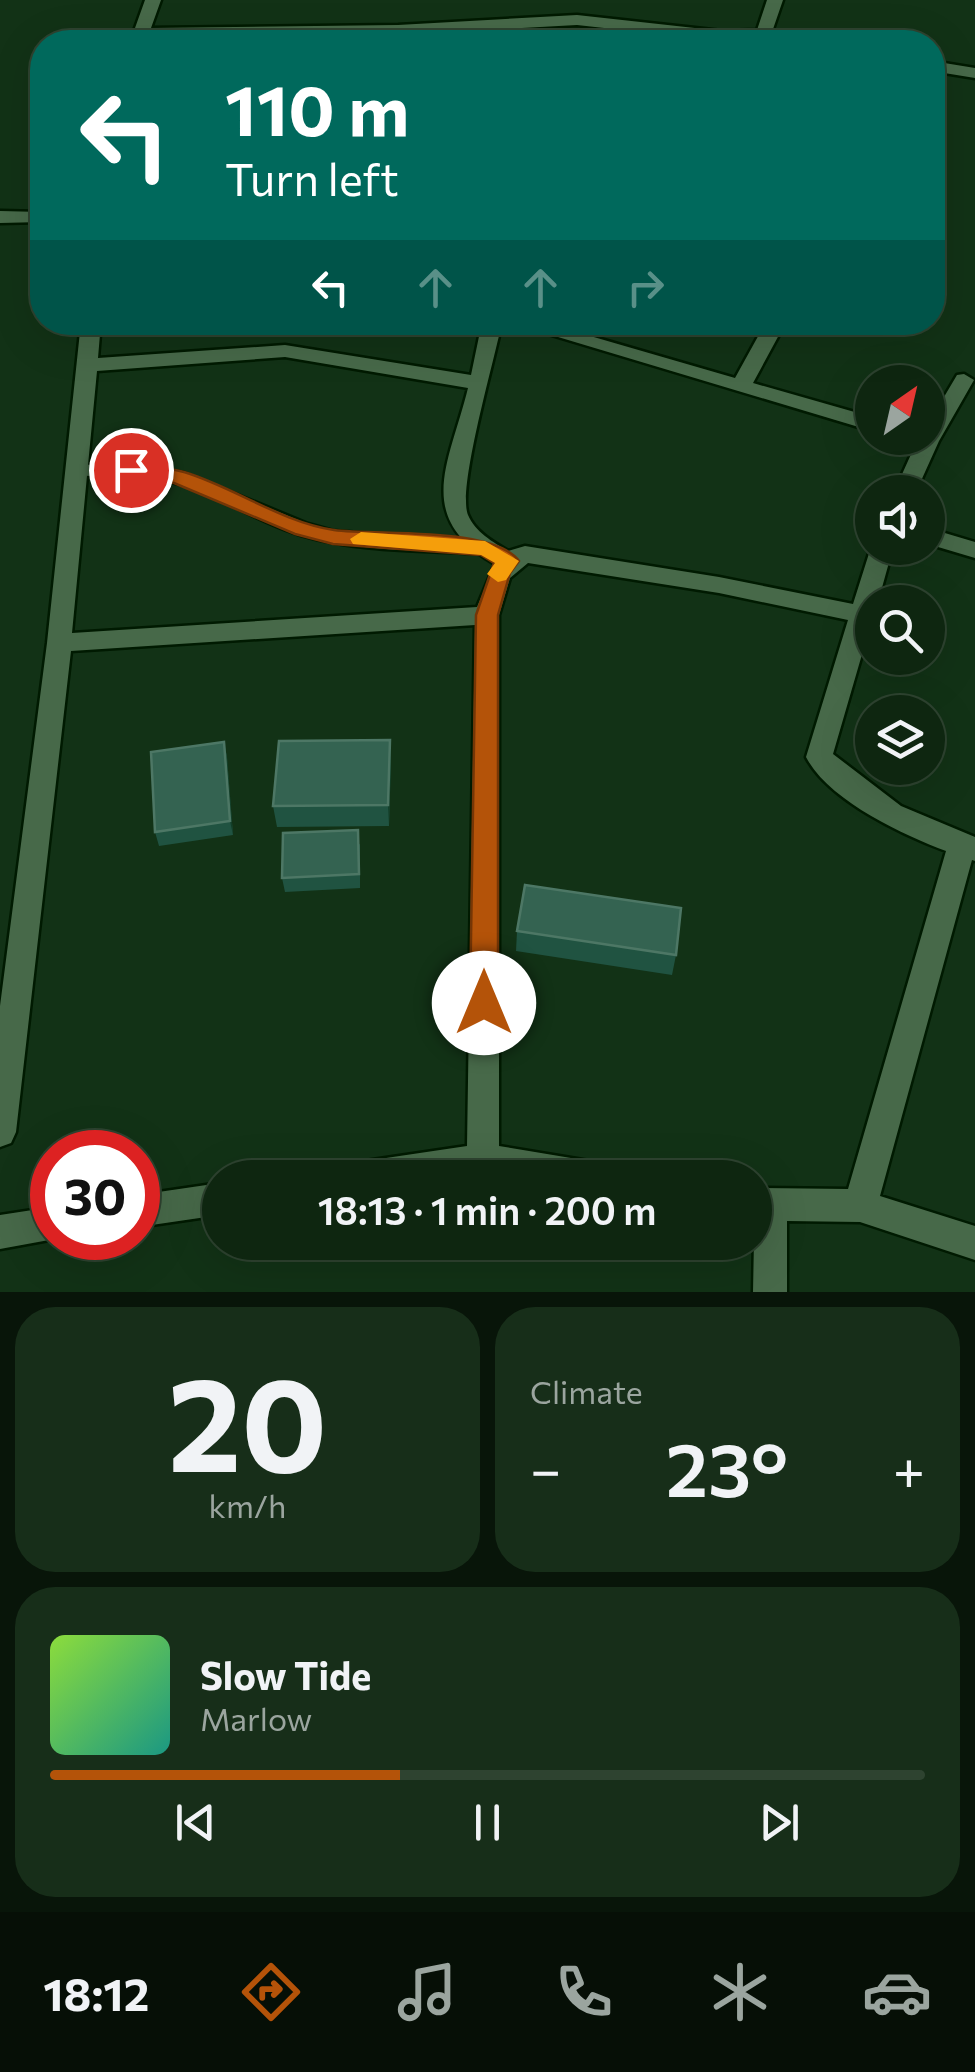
<!DOCTYPE html>
<meta charset="utf-8">
<style>
:root{--surface:#0e2610;--page:#172e19;--text:#f1f3f6;--muted:#9ba59f;--line:#2e4330;--accent:#b45309}
body{margin:0;font-family:Commissioner,sans-serif;background:var(--page);color:var(--text);height:100vh;display:flex;flex-direction:column;font-size:38px;white-space:nowrap}
*{box-sizing:border-box;margin:0}
p{font-size:32px;color:var(--muted)}
.icon{flex:none;width:55px;height:55px;fill:none;stroke:currentColor;stroke-width:2;stroke-linecap:round;stroke-linejoin:round}
.map{position:relative;height:1292px;overflow:hidden}
.drawer{display:flex;flex-direction:column;gap:15px;padding:15px;background:#081509;flex:1}
.drawer>*{flex:none}
.guide{position:absolute;left:30px;top:30px;width:915px;height:305px;border-radius:40px;box-shadow:0 10px 40px #0002,0 0 0 2px var(--line);background:#00695c;color:#fff;overflow:hidden}
.needle{width:65px;rotate:34deg}
.tools{position:absolute;left:855px;top:365px;display:grid;gap:20px}
.tools a{display:grid;place-items:center;width:90px;height:90px;border-radius:50%;background:var(--surface);box-shadow:0 10px 40px #0002,0 0 0 2px var(--line);font-size:50px}
.speed{position:absolute;left:30px;top:1130px;display:flex;gap:20px;font-size:50px;font-weight:700;text-align:center}
.speed>*{display:grid;place-content:center;width:130px;height:130px;border-radius:50%;background:var(--surface);box-shadow:0 10px 40px #0002,0 0 0 2px var(--line);line-height:1}
.speed .limit{border:15px solid #d22;background:#fff;color:#111}
.pin{position:absolute;display:grid;place-items:center;width:85px;height:85px;color:#fff;margin:-42px;border:5px solid #fff;border-radius:50%;box-shadow:0 2px 10px #0007}
.me{position:absolute;width:110px;margin:-55px;rotate:0deg;stroke-linejoin:round;filter:drop-shadow(0 0 8px #0008)}
.turn{display:flex;align-items:center;gap:35px;height:210px;padding:0 30px;font-size:45px}
.turn .icon{width:130px;height:130px;stroke-width:2.5}
.turn b{display:block;font-size:70px;line-height:85px}
.lanes{display:flex;align-items:center;height:95px;padding:0 30px;background:#0003;justify-content:center;gap:50px;direction:ltr}
.lanes .off{opacity:.35}
.big{font-size:75px;font-weight:600;line-height:1.1}
.drawer .widget{flex:1;display:flex;flex-direction:column;justify-content:center;gap:15px;min-width:0;padding:0 35px;border-radius:40px;background:var(--page)}
.drawer .dial{align-items:center;gap:0}
.dial b{font-size:130px;line-height:1}
.song{display:flex;align-items:center;gap:30px}
.cover{width:120px;height:120px;border-radius:15px;background:linear-gradient(135deg,hsl(90 70% 55%),hsl(170 70% 35%))}
.played{height:10px;border-radius:5px;background:linear-gradient(90deg,var(--accent) 40%,var(--line) 40%)}
.keys{display:flex;justify-content:space-around;direction:ltr}
.heat{display:flex;justify-content:space-between;align-items:center;font-size:55px;direction:ltr}
.drawer .tiles{flex:1;display:grid;gap:15px;grid-template-columns:1fr 1fr}
.widget:last-child{grid-column:span 2}
.trip{position:absolute;left:202px;top:1160px;width:570px;height:100px;border-radius:50px;background:var(--surface);box-shadow:0 10px 40px #0002,0 0 0 2px var(--line);font-weight:600;line-height:100px;text-align:center}
.tabs{display:flex;height:160px;justify-content:space-around;align-items:center;background:#060f06;color:var(--muted)}
.tabs .icon{width:70px;height:70px}
.tabs .on{color:var(--accent)}
.tabs b{font-size:45px;color:var(--text)}
.map>svg:first-child{display:block}
.lines{fill:none;stroke-linecap:round;stroke-linejoin:round}
.service-casing{stroke:#001a01;stroke-width:5}
.minor-casing{stroke:#001a01;stroke-width:5}
.service{fill:#476949;fill-rule:evenodd}
.minor{fill:#476949;fill-rule:evenodd}
.wall{fill:#205341}
.shaded-wall{fill:#133f29}
.building{fill:#346351;stroke:#4d7765;stroke-width:2.5}
.route{fill:#b45309;stroke:#753606;stroke-width:2.5}
.slow{fill:#f59e0b}
</style>
<div class="map">
<svg width="975" height="1292" viewBox="0 0 975 1292">
<rect width="100%" height="100%" fill="#123216"/>
<g class="lines">
<defs>
<path id="service" d="M 131,464 L 184,473 L 308,524 L 333,531 L 485,542 L 494,548 L 485,554 C 424,550 359,552 301,535 C 256,522 216,492 172,482 C 150,477 75,479 66,471 L 75,465 Z"/>
<path id="minor" d="M 145,0 L 161,0 L 151,28 L 398,25 L 577,15 L 722,31 L 757,30 L 767,0 L 783,0 L 772,32 L 792,42 L 722,41 L 577,25 L 398,35 L 147,38 L 146,42 L 130,42 Z
M 932,61 L 975,68 L 975,78 L 932,71 Z
M 0,211 L 42,212 L 42,222 L 0,223 Z
M 81,322 L 101,322 L 98,358 L 285,345 L 471,375 L 482,322 L 502,322 C 495,359 457,488 468,515 C 475,532 493,542 508,551 L 525,546 L 719,577 L 853,604 L 872,544 L 872,548 L 893,548 L 878,602 L 872,602 L 872,620 L 833,754 L 901,806 L 975,837 L 975,861 L 972,860 L 880,1196 L 975,1226 L 975,1260 L 860,1222 L 787,1221 L 787,1292 L 753,1292 L 755,1188 L 848,1189 L 946,851 C 903,835 828,800 806,757 L 848,620 L 719,593 L 528,563 L 510,578 L 499,615 L 499,1146 L 595,1162 L 607,1167 L 611,1178 L 343,1178 L 347,1167 L 359,1162 L 467,1146 L 475,625 L 71,651 L 16,1132 L 11,1143 L 0,1147 L 0,1006 L 47,643 ZM 285,357 L 468,388 C 450,462 412,517 495,564 L 477,607 L 72,633 L 97,371 Z
M 508,322 L 542,322 L 735,378 L 766,322 L 786,322 L 753,383 L 872,417 L 872,431 Z
M 964,374 L 974,380 L 939,441 L 916,492 L 894,492 L 917,441 L 928,438 L 928,424 L 957,375 Z
M 928,528 L 975,542 L 975,558 L 928,544 Z
M 220,1183 L 220,1215 L 138,1227 L 138,1195 Z
M 52,1207 L 52,1238 L 60,1238 L 0,1249 L 0,1215 Z"/>
</defs>
<use href="#service" class="service-casing"/>
<use href="#minor" class="minor-casing"/>
<use href="#service" class="service"/>
<use href="#minor" class="minor"/>
</g>
<path class="wall" d="M 224,742 L 227,757 L 233,835 L 159,846 L 155,832 Z
M 391,761 L 389,826 L 277,827 L 273,806 Z
M 360,844 L 360,888 L 285,892 L 282,878 Z
M 517,931 L 676,955 L 672,975 L 516,951 Z"/>
<path class="shaded-wall" d="M 390,740 L 391,761 L 389,826 L 388,805 Z
M 224,742 L 227,757 L 233,835 L 230,821 Z"/>
<path class="building" d="M 390,740 L 388,805 L 273,806 L 279,741 Z
M 224,742 L 230,821 L 155,832 L 151,752 Z
M 358,830 L 359,874 L 282,878 L 283,833 Z
M 525,885 L 681,908 L 676,955 L 517,931 Z"/>
<path class="route" d="M 131,463 C 148,466 167,467 184,472 C 234,487 281,522 334,530 C 378,536 493,526 519,561 L 510,573 L 498,615 L 498,1003 L 494,1012 L 484,1016 L 474,1012 L 470,1003 L 476,615 L 494,563 L 481,555 L 333,544 L 295,534 L 174,483 L 124,474 L 121,470 Z"/>
<path class="slow" d="M 361,532 L 485,541 L 519,561 L 506,580 L 498,582 L 487,574 L 495,563 L 481,555 L 353,544 L 350,539 Z"/>
</svg>
<div class="tools">
<a><svg class="needle" viewBox="-14 -14 28 28"><path d="M0-13l5 13h-10z" fill="#e53935"/><path d="M0 13l5-13h-10z" fill="#9ba59f"/></svg></a>
<a><svg class="icon" aria-label="sound" viewBox="0 0 24 24"><path d="M4 9h4l5-4v14l-5-4H4zM17 9q2 3 0 6"/></svg></a>
<a><svg class="icon" aria-label="search" viewBox="0 0 24 24"><circle cx="10" cy="10" r="6"/><path d="M15 15l6 6"/></svg></a>
<a><svg class="icon" aria-label="layers" viewBox="0 0 24 24"><path d="M12 4l9 5-9 5-9-5zM3 14l9 5 9-5"/></svg></a>
</div>
<div class="speed"><div class="limit">30</div></div>
<div class="pin" style="left:131px;top:470px;background:#d93025"><svg class="icon" aria-label="arrive" viewBox="0 0 24 24"><path d="M6 21V4h12l-3 4 3 4H6"/></svg></div>
<svg class="me" style="left:484px;top:1003px" viewBox="-20 -20 40 40"><circle r="19" fill="#fff"/><path d="M0-13L10 11 0 6-10 11z" fill="#b45309"/></svg>
<div class="trip">18:13 · 1 min · 200 m</div>
<div class="guide">
<div class="turn"><svg class="icon" aria-label="left" viewBox="0 0 24 24"><path d="M17 20v-9H6M10 6l-5 5 5 5"/></svg><div><b>110 m</b>Turn left</div></div>
<div class="lanes"><svg class="icon" aria-label="left" viewBox="0 0 24 24"><path d="M17 20v-9H6M10 6l-5 5 5 5"/></svg><svg class="icon off" aria-label="ahead" viewBox="0 0 24 24"><path d="M12 20V5M6 11l6-6 6 6"/></svg><svg class="icon off" aria-label="ahead" viewBox="0 0 24 24"><path d="M12 20V5M6 11l6-6 6 6"/></svg><svg class="icon off" aria-label="right" viewBox="0 0 24 24"><path d="M7 20v-9h11M14 6l5 5-5 5"/></svg></div>
</div>
</div>
<section class="drawer">
<div class="tiles">
<div class="widget dial"><b>20</b><p>km/h</p></div>
<div class="widget"><p>Climate</p>
<div class="heat"><a>−</a><b class="big">23°</b><a>+</a></div>
</div>
<div class="widget">
<div class="song"><i class="cover"></i><div><b>Slow Tide</b><p>Marlow</p></div></div>
<div class="played"></div>
<div class="keys"><svg class="icon" aria-label="previous" viewBox="0 0 24 24"><path d="M18 5L8 12l10 7zM5 5v14"/></svg><svg class="icon" aria-label="pause" viewBox="0 0 24 24"><path d="M8 5v14M16 5v14"/></svg><svg class="icon" aria-label="next" viewBox="0 0 24 24"><path d="M6 5l10 7-10 7zM19 5v14"/></svg></div>
</div>
</div>
</section>
<nav class="tabs">
<b>18:12</b>
<svg class="icon on" aria-label="directions" viewBox="0 0 24 24"><path d="M12 3l9 9-9 9-9-9zM9 14v-3h6M13 9l2 2-2 2"/></svg>
<svg class="icon" aria-label="music" viewBox="0 0 24 24"><path d="M9 18V5l10-2v13"/><circle cx="6" cy="18" r="3"/><circle cx="16" cy="16" r="3"/></svg>
<svg class="icon" aria-label="phone" viewBox="0 0 24 24"><path d="M5 4h4l2 5-3 2q2 4 5 5l2-3 5 2v4C11 20 4 13 5 4z"/></svg>
<svg class="icon" aria-label="climate" viewBox="0 0 24 24"><path d="M12 3v18M4 7l16 10M4 17L20 7"/></svg>
<svg class="icon" aria-label="car" viewBox="0 0 24 24"><path d="M5 17H2v-5l4-1 3-4h7l3 4 3 1v5h-3M9 17h6M6 11h13"/><circle cx="7" cy="17" r="2"/><circle cx="17" cy="17" r="2"/></svg>
</nav>
